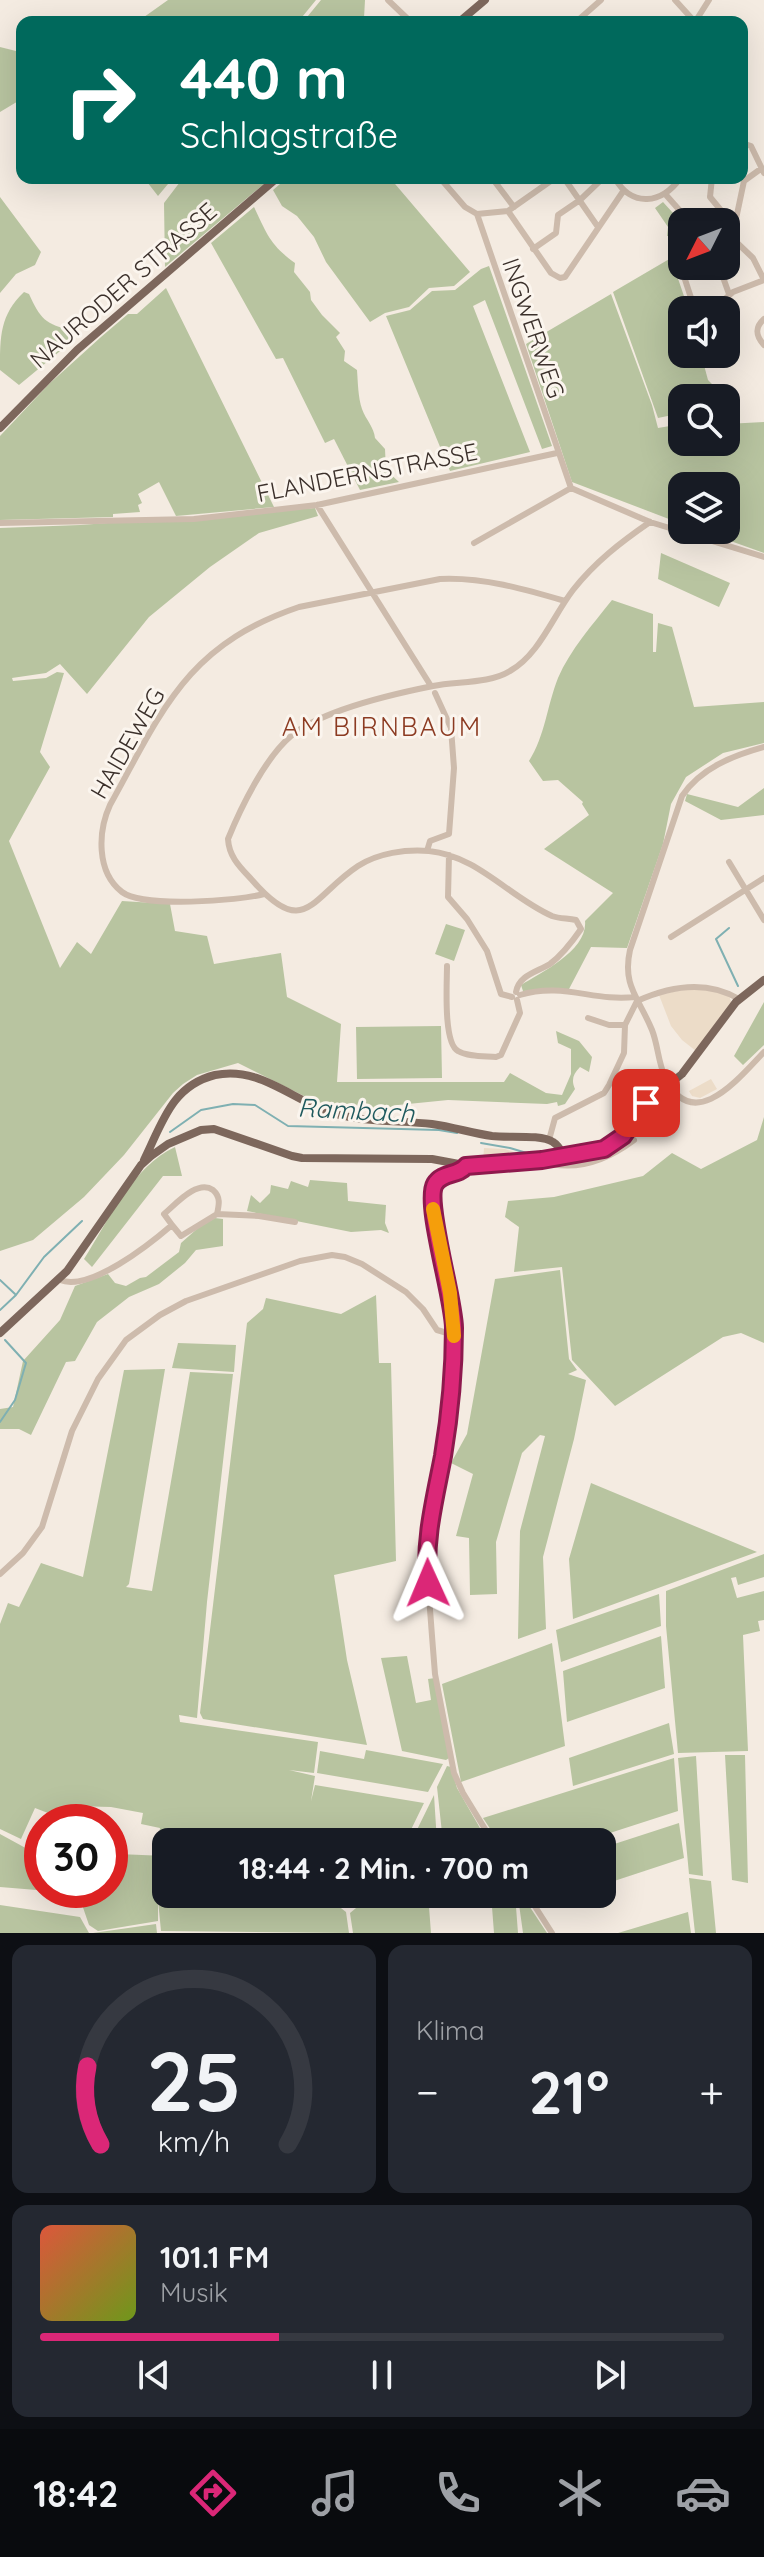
<!DOCTYPE html>
<html lang="de">
<meta charset="utf-8">
<style>
:root{--surface:#171b24;--page:#242831;--text:#f1f3f6;--muted:#9ea1a6;--line:#363941;--accent:#db2777}
body{margin:0;font-family:Quicksand,sans-serif;background:var(--page);color:var(--text);height:100vh;display:flex;flex-direction:column;font-size:30px;white-space:nowrap}
*{box-sizing:border-box;margin:0}
p{font-size:26px;color:var(--muted)}
.icon{flex:none;width:44px;height:44px;fill:none;stroke:currentColor;stroke-width:2;stroke-linecap:round;stroke-linejoin:round}
.map{position:relative;height:1933px;overflow:hidden}
.details{display:flex;flex-direction:column;gap:12px;padding:12px;background:#0d0f14;flex:1}
.details>*{flex:none}
.hud{position:absolute;left:16px;top:16px;width:732px;height:168px;border-radius:16px;box-shadow:0 8px 32px #0002;background:#00695c;color:#fff;overflow:hidden}
.needle{width:52px;rotate:228deg}
.tools{position:absolute;left:668px;top:208px;display:grid;gap:16px}
.tools a{display:grid;place-items:center;width:72px;height:72px;border-radius:16px;background:var(--surface);box-shadow:0 8px 32px #0002;font-size:40px}
.speed{position:absolute;left:24px;top:1804px;display:flex;gap:16px;font-size:40px;font-weight:700;text-align:center}
.speed>*{display:grid;place-content:center;width:104px;height:104px;border-radius:50%;background:var(--surface);box-shadow:0 8px 32px #0002;line-height:1}
.speed .limit{border:12px solid #d22;background:#fff;color:#111}
.pin{position:absolute;display:grid;place-items:center;width:68px;height:68px;color:#fff;margin:-34px;border-radius:16px;box-shadow:0 4px 12px #0006}
.me{position:absolute;width:88px;margin:-44px;rotate:359deg;stroke-linejoin:round;filter:drop-shadow(0 0 6px #0008)}
.turn{display:flex;align-items:center;gap:28px;height:168px;padding:0 32px;font-size:36px}
.turn .icon{width:104px;height:104px;stroke-width:2.5}
.turn b{display:block;font-size:56px;line-height:68px}
.big{font-size:60px;font-weight:700;line-height:1.1}
.details .tile{flex:1;display:flex;flex-direction:column;justify-content:center;gap:12px;min-width:0;padding:0 28px;border-radius:16px;background:var(--page)}
.details .dial{align-items:center;gap:0}
.dial svg{height:208px;overflow:visible;fill:none;stroke:var(--line);stroke-width:7;stroke-linecap:round;text-anchor:middle}
.dial text{fill:var(--text);stroke:none}
.song{display:flex;align-items:center;gap:24px}
.cover{width:96px;height:96px;border-radius:12px;background:linear-gradient(135deg,hsl(10 70% 55%),hsl(80 70% 35%))}
.played{height:8px;border-radius:4px;background:linear-gradient(90deg,var(--accent) 35%,var(--line) 35%)}
.keys{display:flex;justify-content:space-around;direction:ltr}
.heat{display:flex;justify-content:space-between;align-items:center;font-size:44px;direction:ltr}
.details .tiles{flex:1;display:grid;gap:12px;grid-template-columns:1fr 1fr}
.tile:last-child{grid-column:span 2}
.trip{position:absolute;left:152px;top:1828px;width:464px;height:80px;border-radius:16px;background:var(--surface);box-shadow:0 8px 32px #0002;font-weight:700;line-height:80px;text-align:center}
.dock{display:flex;height:128px;justify-content:space-around;align-items:center;background:#090b0e;color:var(--muted)}
.dock .icon{width:56px;height:56px}
.dock .active{color:var(--accent)}
.dock b{font-size:36px;color:var(--text)}
.map>svg:first-child{display:block}
.green{fill:#b8c4a0}
.plaza{fill:#ecdcc8}
.lines{fill:none;stroke-linecap:round;stroke-linejoin:round}
.stream{stroke:#7fb0b2;stroke-width:2}
.minor{stroke:#cdbbac;stroke-width:6}
.major{stroke:#7d675c;stroke-width:8}
.route-casing{stroke:#8e194d;stroke-width:20}
.route{stroke:#db2777;stroke-width:14}
.slow{stroke:#f59e0b;stroke-width:14}
.labels{text-anchor:middle;dominant-baseline:central;stroke-width:6;stroke-linejoin:round;paint-order:stroke}
.street-label{font-size:24px;fill:#3b302b;stroke:#fbf5ee}
.neighbourhood-label{font-size:26px;letter-spacing:2px;fill:#8c3b22;stroke:#fbf5ee}
.water-label{font-size:26px;font-style:italic;fill:#1f5a5e;stroke:#fbf5ee}
</style>
<div class="map">
<svg width="764" height="1933" viewBox="0 0 764 1933">
<rect width="100%" height="100%" fill="#f4ebe1"/>
<path class="green" d="M 168,0 L 316,0 L 298,22 L 137,22 Z
M 321,0 L 365,0 L 364,18 L 360,22 L 303,22 Z
M 0,47 L 16,51 L 20,55 L 20,100 L 0,112 Z
M 144,178 L 173,178 L 158,196 Z
M 183,178 L 271,178 L 165,267 L 164,203 Z
M 287,178 L 390,178 L 470,272 L 454,286 L 429,288 L 409,307 L 385,313 L 370,322 L 326,262 L 314,237 L 297,216 L 282,206 L 273,190 Z
M 0,197 L 41,252 L 35,265 L 16,274 L 0,293 Z
M 663,202 L 682,223 L 682,230 L 675,236 L 667,236 L 668,227 L 655,208 Z
M 254,207 C 267,234 270,245 295,263 L 294,272 L 310,292 L 311,300 L 322,315 L 340,333 L 336,337 L 345,351 L 344,361 L 357,370 C 358,383 358,397 362,409 C 366,420 374,427 375,438 L 385,449 L 386,470 L 399,482 L 360,490 L 334,439 L 325,443 L 283,358 L 276,359 L 211,243 Z
M 671,258 L 687,305 L 678,320 L 682,326 L 682,354 L 701,354 L 708,380 L 718,390 L 720,398 L 682,398 L 682,413 L 658,418 L 613,292 Z
M 489,266 L 552,446 L 542,449 L 485,300 L 473,306 L 530,452 L 450,471 L 386,316 L 410,310 L 432,291 L 455,290 L 481,269 Z
M 166,288 L 274,507 L 176,516 L 159,482 L 138,494 L 142,503 L 138,505 L 140,512 L 113,514 L 113,517 L 0,520 L 0,436 L 49,384 L 101,337 L 128,314 L 137,314 Z
M 24,292 L 29,294 C 40,318 45,325 73,330 L 74,336 L 65,347 L 19,385 L 0,370 C 0,336 0,315 24,292 Z
M 611,294 L 652,405 L 658,428 L 682,424 L 682,442 L 726,442 L 726,424 L 764,422 L 764,553 L 700,530 L 726,530 L 726,486 L 682,486 L 682,524 L 572,482 L 526,344 Z
M 315,508 L 318,516 L 259,533 L 210,567 L 149,617 L 87,694 L 60,664 L 46,673 L 12,678 L 13,681 L 46,678 L 57,672 L 64,673 L 40,752 L 50,767 L 9,841 L 60,968 L 77,942 L 91,954 L 122,901 L 170,904 L 175,931 L 207,936 L 214,964 L 281,953 L 287,997 L 341,1024 L 337,1082 L 504,1082 L 510,1073 L 546,1093 L 562,1095 L 571,1074 L 571,1049 L 558,1043 L 556,1031 L 579,1041 L 592,1057 L 589,1072 L 580,1067 C 573,1074 571,1080 575,1089 L 565,1104 L 558,1106 L 557,1102 L 547,1104 L 448,1100 L 398,1105 L 389,1113 L 344,1109 L 314,1101 L 238,1063 L 197,1075 L 183,1084 L 173,1093 L 124,1155 L 84,1197 L 33,1240 L 0,1251 L 0,528 L 80,525 Z
M 661,553 L 730,583 L 719,607 L 658,579 Z
M 612,600 L 653,614 L 653,652 L 656,652 L 658,623 L 672,627 L 694,707 L 764,702 L 764,743 L 723,753 L 686,777 L 671,804 L 663,844 L 627,948 L 591,947 L 569,989 L 523,991 L 521,985 C 542,972 588,950 585,921 L 613,893 L 544,849 L 589,815 L 582,804 L 583,802 L 558,780 L 543,781 L 529,761 C 545,736 547,706 558,678 C 570,650 593,624 612,600 Z
M 764,788 L 764,815 L 721,820 L 685,801 L 687,794 L 738,807 Z
M 446,924 L 465,930 L 454,961 L 435,954 Z
M 764,1002 L 764,1045 L 743,1065 L 734,1056 Z
M 441,1026 L 442,1078 L 357,1079 L 356,1027 Z
M 764,1117 L 764,1343 L 741,1333 L 723,1337 L 615,1406 L 572,1360 L 562,1267 L 514,1272 L 519,1227 L 505,1217 L 508,1201 L 554,1197 L 643,1176 L 672,1153 L 701,1169 L 757,1140 Z
M 175,1147 L 182,1176 L 163,1176 L 92,1267 L 84,1259 C 108,1221 133,1166 175,1147 Z
M 310,1180 L 347,1183 L 348,1201 L 386,1205 L 385,1223 L 389,1233 L 381,1230 L 351,1232 L 247,1211 L 251,1195 L 260,1203 L 270,1193 L 271,1185 L 288,1189 L 291,1181 L 308,1187 Z
M 215,1218 L 223,1219 L 223,1246 L 196,1250 L 185,1263 L 159,1284 L 129,1297 L 97,1322 L 75,1361 L 66,1362 L 31,1435 L 19,1429 L 0,1429 L 0,1409 L 13,1407 L 23,1361 L 60,1320 L 75,1286 L 108,1274 L 115,1283 L 126,1286 L 140,1278 L 146,1277 L 179,1252 L 181,1243 L 198,1228 Z
M 560,1270 L 569,1359 L 577,1370 L 568,1374 L 586,1380 L 574,1439 L 543,1557 L 546,1629 L 518,1639 L 520,1531 L 545,1436 L 540,1435 L 522,1453 L 496,1542 L 497,1594 L 470,1595 L 469,1538 L 456,1536 L 473,1474 L 451,1463 L 467,1434 L 495,1279 Z
M 376,1295 L 379,1363 L 391,1363 L 396,1561 L 334,1575 L 347,1660 L 367,1745 L 203,1719 L 200,1713 L 247,1323 L 263,1309 L 266,1298 L 341,1314 Z
M 178,1343 L 236,1345 L 234,1372 L 172,1368 Z
M 165,1369 L 129,1584 L 126,1587 L 152,1591 L 190,1372 L 233,1374 L 207,1602 L 197,1718 L 179,1715 L 180,1722 L 318,1742 L 314,1773 L 289,1770 L 315,1776 L 311,1801 L 315,1785 L 424,1803 L 405,1842 L 324,1842 L 306,1837 L 305,1842 L 166,1842 L 166,1852 L 157,1850 L 160,1828 L 141,1824 L 143,1813 L 111,1807 L 73,1806 L 71,1822 L 35,1808 L 21,1839 L 0,1829 L 0,1624 L 8,1603 L 19,1607 L 41,1563 L 83,1577 L 124,1370 Z
M 591,1483 L 757,1552 L 573,1619 L 569,1559 Z
M 764,1554 L 764,1577 L 738,1585 L 736,1577 L 731,1578 L 737,1598 L 764,1591 L 764,1620 L 758,1621 L 760,1631 L 743,1635 L 748,1751 L 678,1753 L 666,1626 L 666,1591 Z
M 659,1594 L 661,1626 L 561,1662 L 556,1630 Z
M 661,1636 L 665,1688 L 567,1722 L 563,1671 Z
M 552,1643 L 565,1746 L 461,1782 L 442,1684 Z
M 407,1656 L 416,1703 L 431,1700 L 428,1679 L 435,1678 L 449,1758 L 446,1760 L 402,1751 L 381,1658 Z
M 669,1723 L 674,1754 L 573,1786 L 569,1758 Z
M 366,1750 L 443,1764 L 428,1792 L 317,1773 L 320,1751 L 364,1759 Z
M 725,1755 L 745,1755 L 748,1883 L 732,1880 Z
M 696,1756 L 703,1876 L 689,1874 L 678,1758 Z
M 674,1758 L 678,1811 L 582,1842 L 499,1842 L 483,1818 Z
M 447,1766 L 451,1767 L 457,1788 L 488,1842 L 443,1842 L 437,1787 Z
M 434,1795 L 437,1842 L 411,1842 Z
M 679,1823 L 684,1858 L 602,1885 L 602,1848 Z
M 0,1834 L 42,1857 L 42,1890 L 72,1890 L 73,1893 L 0,1887 Z
M 118,1854 L 166,1856 L 166,1894 L 323,1894 L 346,1912 L 349,1933 L 161,1931 L 158,1900 L 158,1921 L 98,1931 L 89,1925 L 77,1890 L 110,1890 L 110,1855 Z
M 689,1878 L 711,1881 L 716,1933 L 695,1933 Z
M 373,1894 L 428,1894 L 431,1933 L 353,1933 L 350,1913 Z
M 491,1894 L 515,1894 L 518,1933 L 494,1933 Z
M 522,1895 L 547,1933 L 523,1933 L 518,1897 Z
M 0,1905 L 80,1917 L 89,1933 L 0,1933 Z
M 688,1912 L 691,1933 L 618,1933 Z
M 156,1924 L 157,1933 L 93,1933 Z"/>
<path class="plaza" d="M 703,988 L 729,996 L 732,1003 L 696,1051 L 682,1040 L 671,1026 L 659,995 L 686,989 Z
M 711,1079 L 717,1089 L 700,1098 L 692,1096 L 689,1091 Z
M 484,1148 L 505,1149 L 528,1157 L 483,1161 Z"/>
<g class="lines">
<path class="stream" d="M 729,928 L 716,939 L 738,986
M 170,1132 L 201,1110 L 233,1104 L 255,1105 L 288,1126 L 439,1130 L 457,1133
M 481,1143 L 510,1148 L 530,1154
M 0,1280 L 15,1294
M 0,1310 L 16,1295 L 44,1257 L 82,1221
M 0,1422 L 15,1400 L 26,1363 L 5,1340"/>
<path class="minor" d="M 388,0 L 411,22
M 675,0 L 695,22
M 576,22 L 601,0
M 695,22 L 709,0
M 742,143 L 751,146 L 764,173
M 440,178 L 465,207 L 477,214 L 508,211 L 555,178
M 492,178 L 514,207
M 564,178 L 598,227
M 615,178 C 631,208 663,204 680,178
M 712,178 L 710,197 L 729,220 L 734,223
M 666,195 L 690,222
M 508,211 L 551,273 L 560,278 L 565,277 L 624,190
M 477,214 L 571,488 L 650,522 L 764,557
M 682,235 L 674,246 L 695,310
M 732,238 L 753,258 L 764,280
M 726,240 L 732,238 L 744,181 L 762,168
M 533,249 L 556,233 L 558,215 L 580,200 L 603,178
M 719,266 L 729,294
M 706,310 L 719,304 L 733,292 L 764,280
M 764,319 C 754,328 756,336 764,345
M 317,505 L 431,686
M 0,523 L 194,519 L 317,505 L 557,453
M 474,543 L 571,488
M 764,747 C 732,756 701,768 682,796 L 630,950 C 622,986 639,998 652,1030 C 658,1045 658,1062 665,1077 C 693,1136 739,1078 764,1052
M 427,851 L 430,841 L 449,834 L 454,768 L 451,728 L 435,693
M 449,855 L 448,897 L 467,919 L 487,951 L 501,994 L 512,997
M 729,862 L 764,920
M 264,894 C 238,901 143,908 122,892 C 96,872 98,831 110,805 C 163,709 187,645 299,607 L 440,579 C 483,577 524,589 565,601
M 671,937 L 764,878
M 447,966 C 447,983 443,1043 458,1051 C 468,1057 485,1056 496,1057 L 501,1055 L 520,1013 L 517,1000
M 516,992 C 519,975 537,972 550,964 C 562,955 572,942 581,929 L 576,920 C 568,918 560,919 552,916 C 509,897 478,856 429,851 C 406,849 378,853 358,866 C 311,897 305,941 252,880 C 240,867 229,857 228,839 C 241,807 265,758 291,736 C 322,710 393,694 433,686 C 457,681 489,684 510,671 C 539,655 553,616 573,590 C 595,562 621,542 650,522
M 520,995 C 563,982 594,1002 635,997
M 637,1001 C 670,986 707,980 739,999
M 588,1018 L 609,1025 L 625,1025
M 549,1140 L 555,1118 L 604,1093 L 609,1085 L 624,1053 L 625,1025 L 637,1001
M 548,1159 L 552,1164 C 583,1170 610,1158 634,1140 L 625,1133
M 466,1166 L 463,1171 L 438,1180 L 433,1188 L 432,1200 L 450,1293 L 454,1331 L 451,1409 L 426,1556 L 432,1636 L 435,1674 L 454,1773 L 463,1793 L 493,1842
M 172,1225 L 181,1236 L 217,1214 L 259,1216 L 295,1222
M 60,1280 C 90,1292 150,1244 172,1225 L 164,1214 C 175,1205 197,1179 213,1190 C 221,1197 219,1205 217,1214
M 0,1574 L 23,1553 L 42,1527 L 72,1431 L 98,1379 L 126,1340 L 160,1315 L 186,1301 L 300,1261 L 332,1255 L 345,1257 L 362,1264 L 406,1292 L 423,1309 L 437,1330 L 454,1335
M 527,1894 L 552,1933"/>
<path class="major" d="M 459,22 L 485,0
M 0,428 L 77,350 L 277,178
M 144,1160 C 162,1124 171,1086 215,1075 C 256,1066 288,1096 324,1110 C 357,1123 397,1120 432,1124 C 453,1127 472,1133 492,1136 C 508,1138 541,1134 553,1142 C 558,1145 561,1150 564,1156
M 0,1333 L 67,1271 L 141,1165 L 151,1156 L 168,1144 L 201,1130 L 214,1129 L 292,1156 L 302,1158 L 432,1159 L 475,1167 L 506,1162 L 542,1160 L 595,1151 L 609,1147 L 620,1139 L 646,1103 L 682,1074 L 736,1002 L 764,980"/>
</g>
<g class="lines">
<defs>
<path id="route" d="M 428,1583 C 424,1539 435,1498 443,1456 C 450,1414 454,1371 454,1328 C 454,1299 424,1202 435,1184 C 442,1172 458,1176 466,1166 L 542,1160 L 604,1149 L 623,1136 L 646,1103"/>
</defs>
<use href="#route" class="route-casing"/>
<use href="#route" class="route"/>
<path class="slow" d="M 433,1209 L 450,1293 L 454,1336"/>
</g>
<g class="labels">
<g class="street-label">
<text transform="translate(123 285) rotate(-41)">NAURODER STRASSE</text>
<text transform="translate(534 328) rotate(71)">INGWERWEG</text>
<text transform="translate(367 472) rotate(-11)">FLANDERNSTRASSE</text>
<text transform="translate(127 743) rotate(-60)">HAIDEWEG</text>
</g>
<g class="neighbourhood-label">
<text x="382" y="726">AM BIRNBAUM</text>
</g>
<g class="water-label">
<text transform="translate(356 1110) rotate(3)">Rambach</text>
</g>
</g>
</svg>
<div class="tools">
<a><svg class="needle" viewBox="-14 -14 28 28"><path d="M0-13l5 13h-10z" fill="#e53935"/><path d="M0 13l5-13h-10z" fill="#9ea1a6"/></svg></a>
<a><svg class="icon" aria-label="sound" viewBox="0 0 24 24"><path d="M4 9h4l5-4v14l-5-4H4zM17 9q2 3 0 6"/></svg></a>
<a><svg class="icon" aria-label="search" viewBox="0 0 24 24"><circle cx="10" cy="10" r="6"/><path d="M15 15l6 6"/></svg></a>
<a><svg class="icon" aria-label="layers" viewBox="0 0 24 24"><path d="M12 4l9 5-9 5-9-5zM3 14l9 5 9-5"/></svg></a>
</div>
<div class="speed"><div class="limit">30</div></div>
<div class="pin" style="left:646px;top:1103px;background:#d93025"><svg class="icon" aria-label="arrive" viewBox="0 0 24 24"><path d="M6 21V4h12l-3 4 3 4H6"/></svg></div>
<svg class="me" style="left:428px;top:1583px" viewBox="-20 -20 40 40"><path d="M0-17L14 15 0 8-14 15z" fill="#db2777" stroke="#fff" stroke-width="4"/></svg>
<div class="trip">18:44 · 2 Min. · 700 m</div>
<div class="hud">
<div class="turn"><svg class="icon" aria-label="right" viewBox="0 0 24 24"><path d="M7 20v-9h11M14 6l5 5-5 5"/></svg><div><b>440 m</b>Schlagstraße</div></div>
</div>
</div>
<section class="details">
<div class="tiles">
<div class="tile dial"><svg viewBox="0 0 100 80">
<path d="M14 69A42 42 0 1 1 86 69"/>
<path d="M14 69A42 42 0 0 1 9 39" stroke="#db2777"/>
<text x="50" y="56" font-size="32" font-weight="700">25</text>
<text x="50" y="72" font-size="11">km/h</text>
</svg></div>
<div class="tile"><p>Klima</p>
<div class="heat"><a>−</a><b class="big">21°</b><a>+</a></div>
</div>
<div class="tile">
<div class="song"><i class="cover"></i><div><b>101.1 FM</b><p>Musik</p></div></div>
<div class="played"></div>
<div class="keys"><svg class="icon" aria-label="previous" viewBox="0 0 24 24"><path d="M18 5L8 12l10 7zM5 5v14"/></svg><svg class="icon" aria-label="pause" viewBox="0 0 24 24"><path d="M8 5v14M16 5v14"/></svg><svg class="icon" aria-label="next" viewBox="0 0 24 24"><path d="M6 5l10 7-10 7zM19 5v14"/></svg></div>
</div>
</div>
</section>
<nav class="dock">
<b>18:42</b>
<svg class="icon active" aria-label="directions" viewBox="0 0 24 24"><path d="M12 3l9 9-9 9-9-9zM9 14v-3h6M13 9l2 2-2 2"/></svg>
<svg class="icon" aria-label="music" viewBox="0 0 24 24"><path d="M9 18V5l10-2v13"/><circle cx="6" cy="18" r="3"/><circle cx="16" cy="16" r="3"/></svg>
<svg class="icon" aria-label="phone" viewBox="0 0 24 24"><path d="M5 4h4l2 5-3 2q2 4 5 5l2-3 5 2v4C11 20 4 13 5 4z"/></svg>
<svg class="icon" aria-label="climate" viewBox="0 0 24 24"><path d="M12 3v18M4 7l16 10M4 17L20 7"/></svg>
<svg class="icon" aria-label="car" viewBox="0 0 24 24"><path d="M5 17H2v-5l4-1 3-4h7l3 4 3 1v5h-3M9 17h6M6 11h13"/><circle cx="7" cy="17" r="2"/><circle cx="17" cy="17" r="2"/></svg>
</nav>
